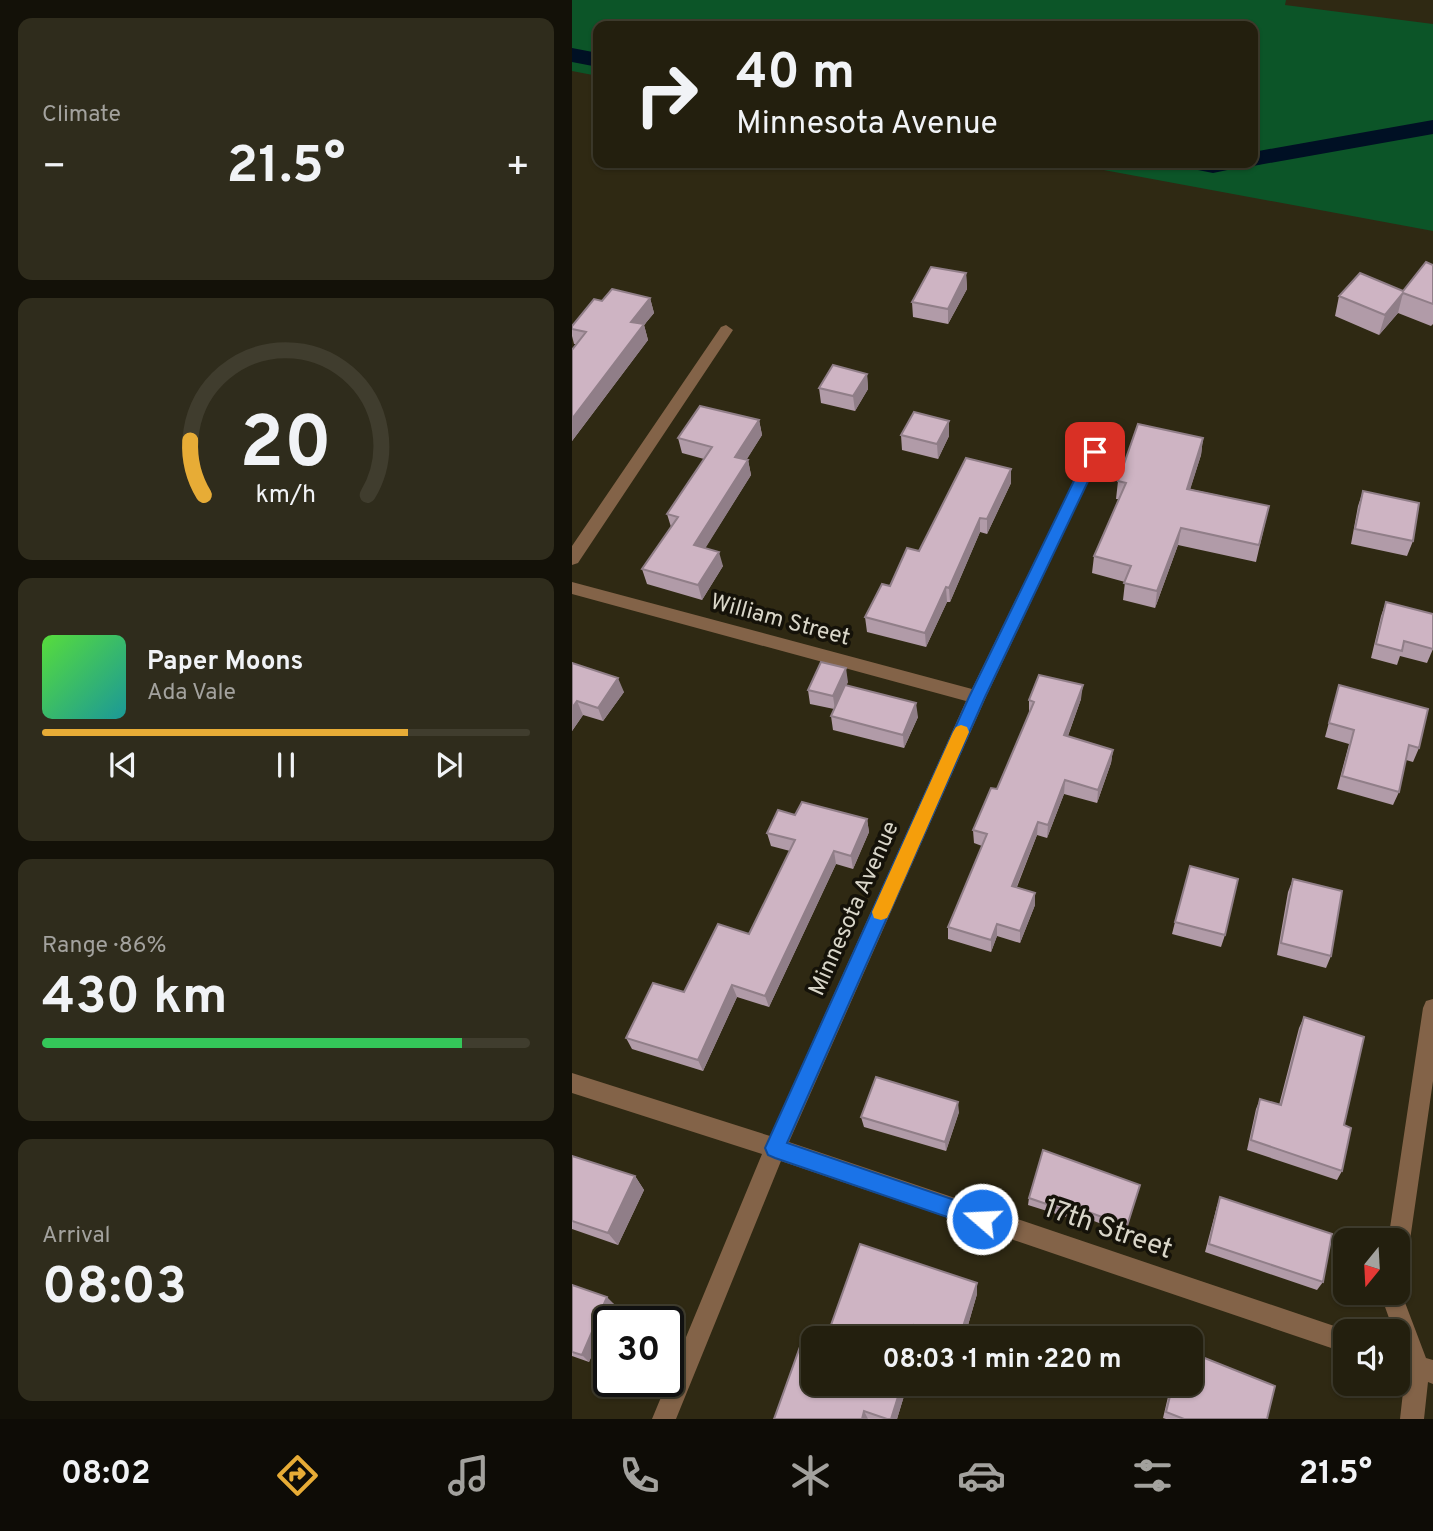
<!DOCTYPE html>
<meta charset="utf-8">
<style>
:root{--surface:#231f0e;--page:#2f2c1c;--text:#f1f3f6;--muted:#a3a29e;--line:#403d2e;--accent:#e7ac36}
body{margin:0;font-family:Overpass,sans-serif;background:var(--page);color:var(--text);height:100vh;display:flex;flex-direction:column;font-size:26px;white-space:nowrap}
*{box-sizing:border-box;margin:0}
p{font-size:23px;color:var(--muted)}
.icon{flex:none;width:38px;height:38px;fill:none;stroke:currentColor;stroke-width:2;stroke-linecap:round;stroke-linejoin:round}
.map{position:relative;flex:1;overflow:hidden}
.details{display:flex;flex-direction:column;gap:18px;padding:18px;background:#131108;width:572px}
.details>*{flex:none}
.top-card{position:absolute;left:21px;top:21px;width:665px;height:147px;border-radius:14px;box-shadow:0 2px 5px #0004,0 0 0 2px var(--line);background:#231f0e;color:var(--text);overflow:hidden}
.needle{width:46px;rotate:198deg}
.controls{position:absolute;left:761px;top:1228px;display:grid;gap:14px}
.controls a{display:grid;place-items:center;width:77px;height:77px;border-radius:14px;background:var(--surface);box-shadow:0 2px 5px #0004,0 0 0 2px var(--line);font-size:35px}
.speed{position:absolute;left:21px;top:1306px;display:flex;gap:14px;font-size:35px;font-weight:700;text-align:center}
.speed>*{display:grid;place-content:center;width:91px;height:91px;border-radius:50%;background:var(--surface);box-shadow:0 2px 5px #0004,0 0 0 2px var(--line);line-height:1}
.speed .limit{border:4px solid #111;border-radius:10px;background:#fff;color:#111}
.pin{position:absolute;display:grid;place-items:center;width:60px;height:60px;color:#fff;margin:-30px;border-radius:14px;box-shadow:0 4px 10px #0006}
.me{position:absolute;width:77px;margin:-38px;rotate:289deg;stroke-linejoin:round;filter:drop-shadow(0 0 5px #0008)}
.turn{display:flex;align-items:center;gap:24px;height:147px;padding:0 28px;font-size:32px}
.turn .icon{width:91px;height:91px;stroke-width:2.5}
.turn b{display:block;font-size:49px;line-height:60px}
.big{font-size:52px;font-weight:700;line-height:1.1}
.details .card{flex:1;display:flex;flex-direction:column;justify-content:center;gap:10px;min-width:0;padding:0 24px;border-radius:14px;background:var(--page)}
.details .dial{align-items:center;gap:0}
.dial svg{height:182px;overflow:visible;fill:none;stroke:var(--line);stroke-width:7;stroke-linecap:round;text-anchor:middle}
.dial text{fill:var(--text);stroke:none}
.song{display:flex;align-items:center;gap:21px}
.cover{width:84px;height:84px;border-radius:10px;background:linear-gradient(135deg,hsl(110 70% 55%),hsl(180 70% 35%))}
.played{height:7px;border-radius:4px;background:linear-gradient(90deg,var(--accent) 75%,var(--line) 75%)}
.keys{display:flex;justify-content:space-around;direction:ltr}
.heat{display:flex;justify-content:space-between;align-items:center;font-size:38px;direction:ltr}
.charge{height:10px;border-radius:5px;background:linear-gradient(90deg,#34c759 86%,var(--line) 0)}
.trip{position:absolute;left:229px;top:1326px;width:402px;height:70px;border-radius:14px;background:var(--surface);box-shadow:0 2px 5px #0004,0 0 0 2px var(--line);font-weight:700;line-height:70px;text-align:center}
.menu{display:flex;height:112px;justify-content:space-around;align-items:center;background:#0e0c06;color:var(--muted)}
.menu .icon{width:49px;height:49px}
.menu .active{color:var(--accent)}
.menu b{font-size:32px;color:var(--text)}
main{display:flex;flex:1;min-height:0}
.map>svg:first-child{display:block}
.green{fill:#0c5528}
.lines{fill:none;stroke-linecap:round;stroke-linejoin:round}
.canal{fill:#001024;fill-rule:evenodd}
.minor{fill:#836348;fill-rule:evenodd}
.wall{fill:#b19ba8}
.shaded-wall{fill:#907e88}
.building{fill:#ceb4c3;stroke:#907e88;stroke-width:2}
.route{fill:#1a73e8;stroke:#114b97;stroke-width:2}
.slow{fill:#f59e0b}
.labels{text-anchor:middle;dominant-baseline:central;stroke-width:7;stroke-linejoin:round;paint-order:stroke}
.street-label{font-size:23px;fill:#d9d6c9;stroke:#151209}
.near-street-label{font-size:28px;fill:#d9d6c9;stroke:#151209}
</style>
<main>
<section class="details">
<div class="card"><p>Climate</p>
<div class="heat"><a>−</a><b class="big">21.5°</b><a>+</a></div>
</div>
<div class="card dial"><svg viewBox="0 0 100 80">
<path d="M14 69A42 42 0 1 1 86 69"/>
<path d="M14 69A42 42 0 0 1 8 45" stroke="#e7ac36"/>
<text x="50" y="56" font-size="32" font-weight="700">20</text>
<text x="50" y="72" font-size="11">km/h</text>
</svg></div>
<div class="card">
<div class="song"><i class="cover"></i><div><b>Paper Moons</b><p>Ada Vale</p></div></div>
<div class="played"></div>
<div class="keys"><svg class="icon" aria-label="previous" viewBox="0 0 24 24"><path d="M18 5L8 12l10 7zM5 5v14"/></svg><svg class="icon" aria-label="pause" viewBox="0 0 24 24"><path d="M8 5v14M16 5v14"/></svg><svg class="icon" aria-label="next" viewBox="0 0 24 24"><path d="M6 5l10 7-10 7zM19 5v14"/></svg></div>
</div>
<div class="card"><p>Range · 86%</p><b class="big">430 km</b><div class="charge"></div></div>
<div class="card"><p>Arrival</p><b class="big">08:03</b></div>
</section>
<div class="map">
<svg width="861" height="1419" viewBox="0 0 861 1419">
<rect width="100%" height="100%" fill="#2f2913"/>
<path class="green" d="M 0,0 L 714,0 L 713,5 L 861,24 L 861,231 L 494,163 L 681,163 L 681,26 L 26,26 L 26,76 L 0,71 Z"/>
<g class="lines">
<path class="canal" d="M 0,48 L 26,53 L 26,67 L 0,62 Z
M 861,120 L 861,134 L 681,166 L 672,163 L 681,163 L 681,152 Z
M 612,163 L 669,163 L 665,168 L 641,173 L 616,168 Z"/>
<path class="minor" d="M 154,325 L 161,330 L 159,333 L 6,563 L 0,565 L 0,546 L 149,327 Z
M 535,422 L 542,427 L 414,697 L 217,1142 L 774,1330 L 777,1332 L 774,1332 L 774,1353 L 209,1161 L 104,1419 L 80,1419 L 190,1154 L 0,1093 L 0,1073 L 198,1136 L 394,701 L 0,594 L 0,582 L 400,689 L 528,427 Z
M 861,999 L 861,1081 L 837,1247 L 834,1255 L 826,1258 L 826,1241 L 816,1241 L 851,1008 L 854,1001 Z
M 826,1284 L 854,1358 L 861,1360 L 861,1384 L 856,1382 L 852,1419 L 828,1419 L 833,1374 L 826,1372 L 826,1332 L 822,1332 L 808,1293 L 826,1293 Z"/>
</g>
<path class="wall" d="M 861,265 L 861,324 L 859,326 L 826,313 L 807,335 L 763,316 L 767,296 L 831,291 Z
M 394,273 L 395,289 L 376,324 L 341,317 L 340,302 Z
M 78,298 L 82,313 L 72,325 L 76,340 L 0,441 L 0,350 L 4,344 L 2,344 L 0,336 L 0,329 L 30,301 Z
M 295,374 L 296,389 L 283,411 L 249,403 L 247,388 Z
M 187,420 L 190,435 L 174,460 L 176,460 L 179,475 L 133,548 L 151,566 L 130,600 L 75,584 L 70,569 L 99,527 L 95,514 L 132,459 L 110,453 L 106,438 Z
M 377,421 L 377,436 L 366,459 L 330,450 L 329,435 Z
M 631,438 L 629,455 L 618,489 L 697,506 L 684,562 L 606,545 L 583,608 L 551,600 L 553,582 L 520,573 L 522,556 L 547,499 L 544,499 L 546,481 Z
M 439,469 L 439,483 L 415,534 L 408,532 L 378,602 L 375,602 L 354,647 L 295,632 L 293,617 L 318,586 L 347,551 Z
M 791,491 L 841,541 L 835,556 L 779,544 L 786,506 Z
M 814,602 L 861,649 L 855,663 L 828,656 L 825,665 L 799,658 L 809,616 Z
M 0,663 L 52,692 L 31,721 L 11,715 L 0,731 Z
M 276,682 L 274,685 L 346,717 L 332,748 L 261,730 L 259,716 L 262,709 L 238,704 L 236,690 Z
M 767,685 L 847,748 L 841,762 L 834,760 L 827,792 L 821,805 L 765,789 L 777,744 L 753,737 Z
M 509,699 L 496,736 L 541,750 L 539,763 L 525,803 L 492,794 L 475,838 L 465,835 L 445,887 L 463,893 L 463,905 L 448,943 L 425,936 L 419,952 L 376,939 L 376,927 L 410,846 L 402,843 L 401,830 L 425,789 L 457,714 L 457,700 Z
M 223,815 L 295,819 L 297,832 L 281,869 L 264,864 L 197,1007 L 165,997 L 131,1071 L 60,1049 L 54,1038 L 112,992 L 177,934 L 218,851 L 199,846 L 195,833 Z
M 721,879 L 759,956 L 754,968 L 705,955 L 716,892 Z
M 603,922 L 653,935 L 649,947 L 600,934 Z
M 732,1017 L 772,1125 L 770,1171 L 765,1180 L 675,1150 L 684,1109 L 688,1099 L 707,1105 L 727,1028 Z
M 387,1112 L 374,1151 L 292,1127 L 289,1117 Z
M 0,1156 L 63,1176 L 72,1190 L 46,1245 L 0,1229 Z
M 568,1185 L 553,1233 L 496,1211 L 494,1217 L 456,1205 L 457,1198 Z
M 648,1197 L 751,1282 L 745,1290 L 633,1252 L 645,1206 Z
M 0,1285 L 42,1304 L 17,1362 L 0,1356 Z
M 405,1294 L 392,1339 L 356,1339 L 344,1335 L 254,1339 Z
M 599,1384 L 620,1384 L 695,1419 L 594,1419 L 591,1418 Z
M 335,1386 L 325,1419 L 202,1419 Z"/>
<path class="shaded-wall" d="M 394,273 L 395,289 L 376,324 L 376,309 Z
M 831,293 L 826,313 L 807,335 L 813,315 Z
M 78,298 L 82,313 L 72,325 L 76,340 L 0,441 L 0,419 L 59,322 Z
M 295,374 L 296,389 L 283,411 L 281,396 Z
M 187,420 L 190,435 L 167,472 L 163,457 Z
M 377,421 L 377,436 L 366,459 L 365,444 Z
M 631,438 L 629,455 L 613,506 L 615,489 Z
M 176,460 L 179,475 L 126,560 L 122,545 Z
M 439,469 L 439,483 L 415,534 L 415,519 Z
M 408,518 L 408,532 L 378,602 L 377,588 Z
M 609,528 L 606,545 L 583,608 L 585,591 Z
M 147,552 L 151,566 L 130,600 L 126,585 Z
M 374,587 L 375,602 L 354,647 L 353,633 Z
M 274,668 L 276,682 L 263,710 L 261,696 Z
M 46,678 L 52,692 L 31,721 L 26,708 Z
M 511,685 L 509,699 L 491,749 L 492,735 Z
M 5,701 L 11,715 L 0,731 L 0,708 Z
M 344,703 L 346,717 L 332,748 L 331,735 Z
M 541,750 L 539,763 L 525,803 L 526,790 Z
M 493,780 L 492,794 L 475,838 L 476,825 Z
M 295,819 L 297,832 L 281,869 L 279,856 Z
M 466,822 L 465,835 L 440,898 L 440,886 Z
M 262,851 L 264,864 L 197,1007 L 193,996 Z
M 463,893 L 463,905 L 448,943 L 448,931 Z
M 425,924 L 425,936 L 419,952 L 419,940 Z
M 160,985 L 165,997 L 131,1071 L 126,1060 Z
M 386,1102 L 387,1112 L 374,1151 L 373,1142 Z
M 63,1176 L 72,1190 L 46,1245 L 36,1233 Z
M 405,1283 L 405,1294 L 392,1339 L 387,1339 Z
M 35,1297 L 42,1304 L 17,1362 L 10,1355 Z
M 342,1325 L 344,1335 L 343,1339 L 337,1339 Z
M 330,1384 L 335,1384 L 335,1386 L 325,1419 L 319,1419 Z
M 292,1411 L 296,1419 L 290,1419 Z"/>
<path class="building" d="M 854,262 L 861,265 L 861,304 L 831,293 L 813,315 L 767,296 L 788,273 L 831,291 Z
M 359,267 L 394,273 L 376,309 L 340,302 Z
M 40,289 L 78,298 L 59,322 L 72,324 L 0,419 L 0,350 L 14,332 L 0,329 L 0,326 L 22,299 L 30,301 Z
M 261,365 L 295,374 L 281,396 L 247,388 Z
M 128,406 L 187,420 L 163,457 L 176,460 L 122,545 L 147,552 L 126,585 L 70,569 L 106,517 L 95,514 L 140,447 L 106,438 Z
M 342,412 L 377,421 L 365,444 L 329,435 Z
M 566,424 L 631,438 L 615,489 L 697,506 L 687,545 L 609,528 L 585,591 L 552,583 L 559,566 L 522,556 L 554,483 L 546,481 Z
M 394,458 L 439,469 L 415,519 L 408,518 L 377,588 L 374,587 L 353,633 L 293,617 L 310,584 L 318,586 L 335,548 L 347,551 Z
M 791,491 L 847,503 L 841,541 L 783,529 Z
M 814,602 L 861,614 L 861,649 L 832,641 L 830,651 L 804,644 Z
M 249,662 L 274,668 L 261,696 L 236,690 Z
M 0,663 L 46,678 L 26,708 L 5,701 L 0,708 Z
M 467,675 L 511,685 L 492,735 L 541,750 L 526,790 L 493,780 L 476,825 L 466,822 L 440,886 L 463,893 L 448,931 L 425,924 L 419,940 L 376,927 L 415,834 L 401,830 L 419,788 L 425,789 L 462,702 L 457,700 Z
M 273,685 L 344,703 L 331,735 L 259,716 Z
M 767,685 L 856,709 L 847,748 L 837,745 L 827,792 L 770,776 L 782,730 L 757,723 Z
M 230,802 L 295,819 L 279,856 L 262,851 L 193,996 L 160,985 L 126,1060 L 54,1038 L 81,983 L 112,992 L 146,924 L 177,934 L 223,840 L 195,833 L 206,810 L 223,815 Z
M 618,866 L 666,879 L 653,935 L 603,922 Z
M 721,879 L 770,891 L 759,956 L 709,943 Z
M 732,1017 L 792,1037 L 772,1125 L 779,1128 L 770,1171 L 679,1140 L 688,1099 L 709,1105 Z
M 304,1077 L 386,1102 L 373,1142 L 289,1117 Z
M 471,1150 L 568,1185 L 555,1226 L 497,1205 L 495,1211 L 457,1198 Z
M 0,1156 L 63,1176 L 36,1233 L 0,1221 Z
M 648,1197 L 760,1234 L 751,1282 L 637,1244 Z
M 288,1244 L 405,1283 L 387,1339 L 384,1339 L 342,1325 L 337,1339 L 254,1339 Z
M 0,1285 L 35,1297 L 10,1355 L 0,1352 Z
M 229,1344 L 242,1348 L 242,1384 L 330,1384 L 319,1419 L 315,1419 L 292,1411 L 290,1419 L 202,1419 Z
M 620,1353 L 703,1386 L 695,1419 L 612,1419 L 594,1412 L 601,1384 L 620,1384 Z"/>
<path class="route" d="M 523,447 L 530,452 L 413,697 L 215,1143 L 418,1212 L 420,1219 L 418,1226 L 410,1229 L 203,1158 L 196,1155 L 193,1148 L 397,697 L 516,452 Z"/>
<path class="slow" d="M 389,725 L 395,727 L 397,732 L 318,912 L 315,918 L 309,920 L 302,918 L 300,912 L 381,732 L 384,727 Z"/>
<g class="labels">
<g class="street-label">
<text transform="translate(208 621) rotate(15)">William Street</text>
<text transform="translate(283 909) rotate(-66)">Minnesota Avenue</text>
</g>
<g class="near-street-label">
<text transform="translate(536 1230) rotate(19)">17th Street</text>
</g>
</g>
</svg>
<div class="controls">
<a><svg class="needle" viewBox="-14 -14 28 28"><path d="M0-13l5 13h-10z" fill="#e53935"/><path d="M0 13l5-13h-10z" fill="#a3a29e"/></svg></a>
<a><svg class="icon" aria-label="sound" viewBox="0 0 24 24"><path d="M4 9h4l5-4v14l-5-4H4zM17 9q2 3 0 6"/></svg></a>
</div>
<div class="speed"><div class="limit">30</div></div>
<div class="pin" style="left:523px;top:452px;background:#d93025"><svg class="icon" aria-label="arrive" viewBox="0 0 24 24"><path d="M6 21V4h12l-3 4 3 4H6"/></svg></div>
<svg class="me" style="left:410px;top:1219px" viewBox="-20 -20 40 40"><circle r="17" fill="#1a73e8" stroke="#fff" stroke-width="3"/><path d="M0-11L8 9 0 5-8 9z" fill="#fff"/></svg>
<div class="trip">08:03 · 1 min · 220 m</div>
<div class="top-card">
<div class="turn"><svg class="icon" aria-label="right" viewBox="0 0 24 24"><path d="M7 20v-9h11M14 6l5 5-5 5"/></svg><div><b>40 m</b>Minnesota Avenue</div></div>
</div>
</div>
</main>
<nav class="menu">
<b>08:02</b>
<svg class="icon active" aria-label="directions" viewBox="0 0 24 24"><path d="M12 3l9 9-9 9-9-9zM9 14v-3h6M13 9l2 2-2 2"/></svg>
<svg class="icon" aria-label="music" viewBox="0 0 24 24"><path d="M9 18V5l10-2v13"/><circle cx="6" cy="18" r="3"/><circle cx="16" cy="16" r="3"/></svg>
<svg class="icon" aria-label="phone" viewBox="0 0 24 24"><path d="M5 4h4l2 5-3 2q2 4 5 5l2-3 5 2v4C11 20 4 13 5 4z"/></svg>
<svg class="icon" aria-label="climate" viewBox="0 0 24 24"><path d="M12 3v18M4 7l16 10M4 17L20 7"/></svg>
<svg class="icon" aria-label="car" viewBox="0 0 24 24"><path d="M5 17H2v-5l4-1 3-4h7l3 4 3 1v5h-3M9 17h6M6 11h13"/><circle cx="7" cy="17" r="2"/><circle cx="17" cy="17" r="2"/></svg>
<svg class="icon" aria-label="filters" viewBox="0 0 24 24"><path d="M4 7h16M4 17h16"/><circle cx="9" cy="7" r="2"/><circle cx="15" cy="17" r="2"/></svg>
<b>21.5°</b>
</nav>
